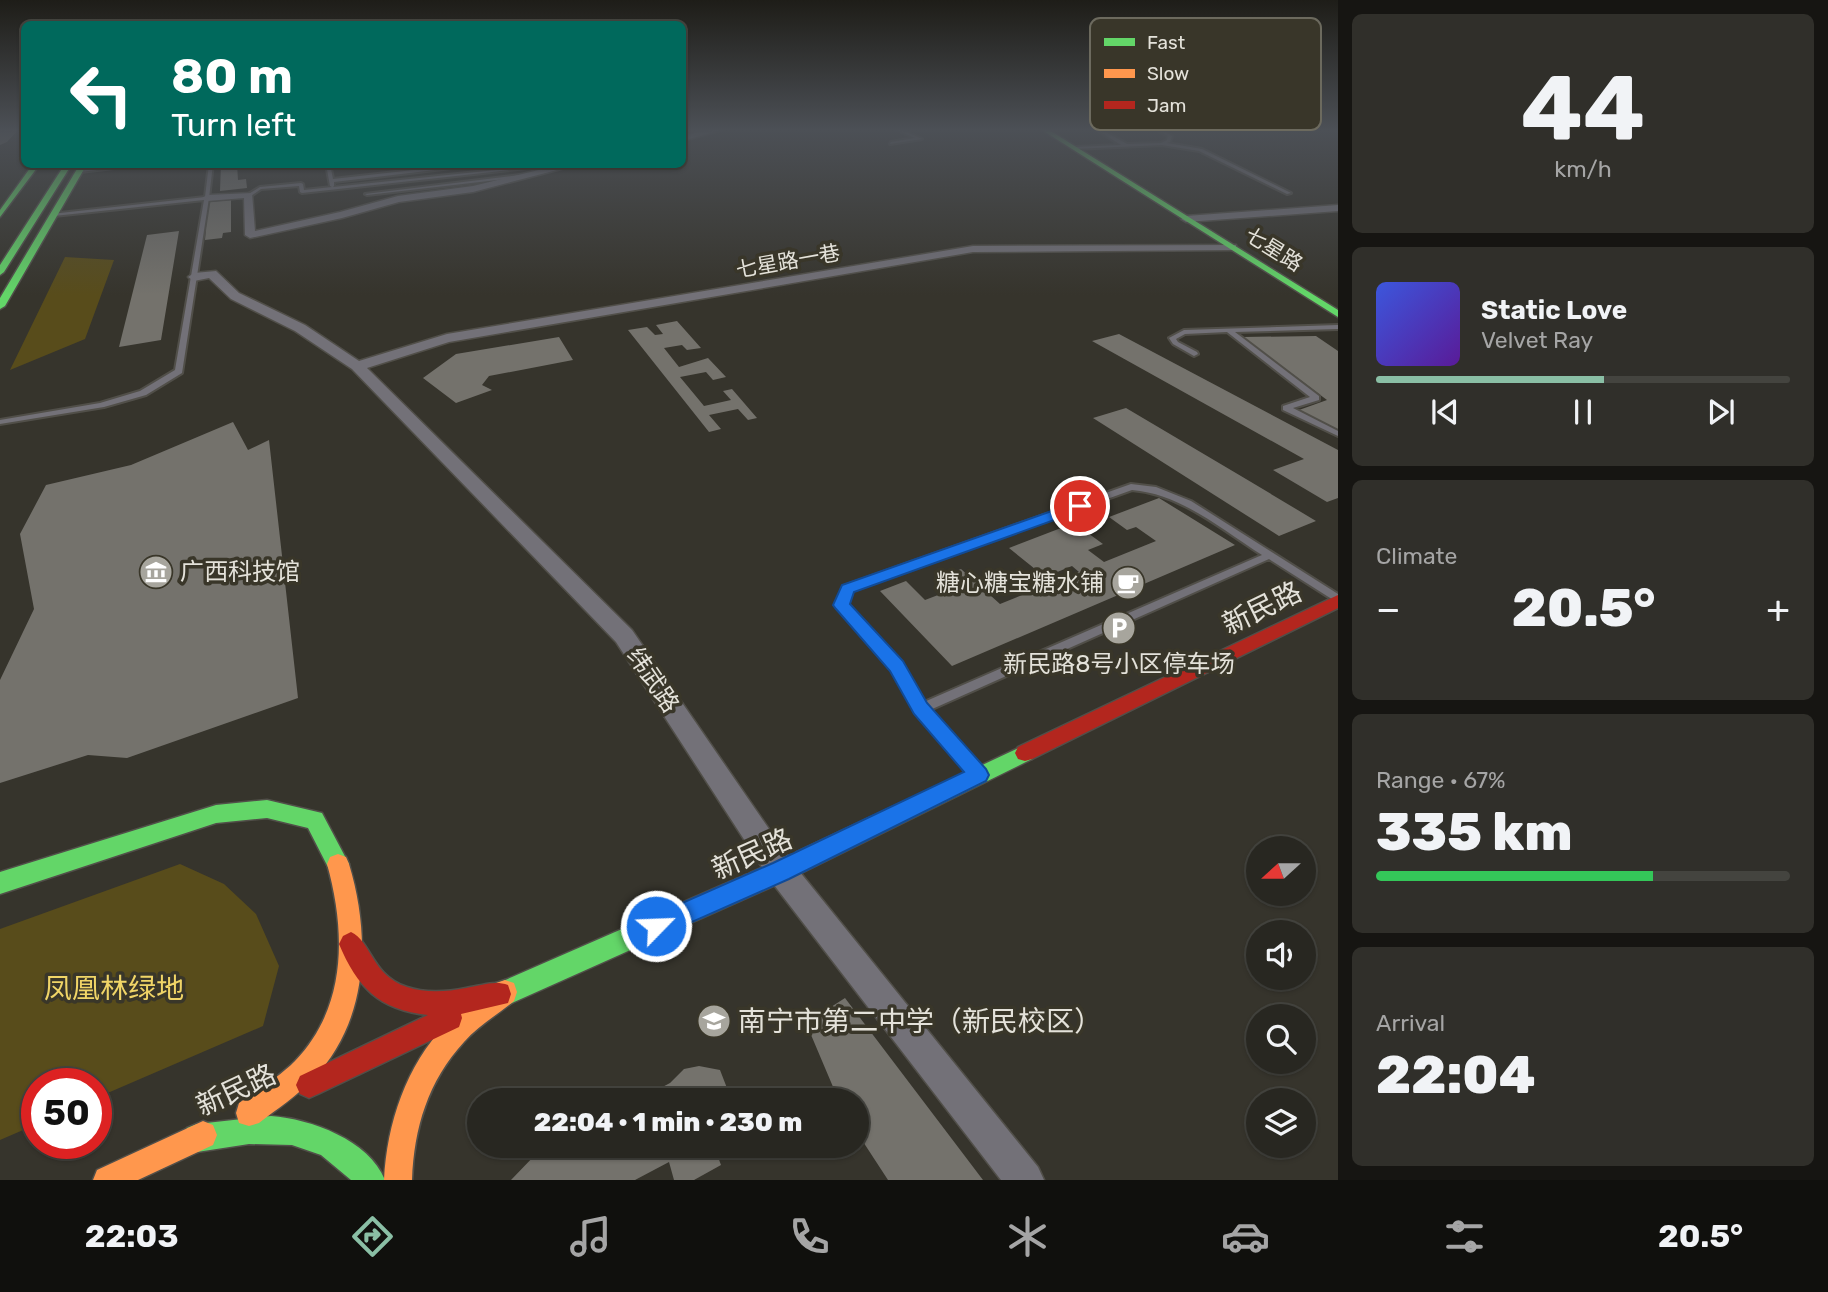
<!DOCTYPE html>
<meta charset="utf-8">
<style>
:root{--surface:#282721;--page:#302f2a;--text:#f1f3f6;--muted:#a5a5a5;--line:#44443f;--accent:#8abfa5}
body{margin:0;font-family:Rubik,"Noto Sans SC",sans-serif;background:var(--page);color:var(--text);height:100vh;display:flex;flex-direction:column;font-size:26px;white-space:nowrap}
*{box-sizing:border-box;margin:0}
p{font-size:23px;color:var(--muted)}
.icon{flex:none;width:38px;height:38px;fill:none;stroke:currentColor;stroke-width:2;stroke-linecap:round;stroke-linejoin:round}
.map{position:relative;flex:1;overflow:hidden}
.panel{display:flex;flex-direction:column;gap:14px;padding:14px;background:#161512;width:490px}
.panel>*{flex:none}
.guide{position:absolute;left:21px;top:21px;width:665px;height:147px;border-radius:10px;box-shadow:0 2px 5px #0004,0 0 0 2px var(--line);background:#00695c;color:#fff;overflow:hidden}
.needle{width:46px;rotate:249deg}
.fabs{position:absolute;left:1246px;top:836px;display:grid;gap:14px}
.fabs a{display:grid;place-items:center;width:70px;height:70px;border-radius:50%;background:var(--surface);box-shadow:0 2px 5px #0004,0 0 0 2px var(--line);font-size:35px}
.speed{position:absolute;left:21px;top:1068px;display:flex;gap:14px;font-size:35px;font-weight:700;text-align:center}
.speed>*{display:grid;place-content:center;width:91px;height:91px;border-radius:50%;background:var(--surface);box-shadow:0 2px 5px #0004,0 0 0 2px var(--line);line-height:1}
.speed .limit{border:10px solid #d22;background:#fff;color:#111}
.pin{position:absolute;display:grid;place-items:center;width:60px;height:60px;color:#fff;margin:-30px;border:4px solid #fff;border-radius:50%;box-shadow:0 2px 7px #0007}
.me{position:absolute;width:77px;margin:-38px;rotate:66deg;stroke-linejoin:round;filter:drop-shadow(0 0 5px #0008)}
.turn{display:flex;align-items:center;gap:24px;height:147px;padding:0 35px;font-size:32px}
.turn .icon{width:91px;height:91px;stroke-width:2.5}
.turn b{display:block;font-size:49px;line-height:60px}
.big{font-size:52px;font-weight:800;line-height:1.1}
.panel .tile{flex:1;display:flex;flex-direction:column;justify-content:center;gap:10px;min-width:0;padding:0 24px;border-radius:10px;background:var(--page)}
.panel .dial{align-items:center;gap:0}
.dial b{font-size:91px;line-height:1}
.song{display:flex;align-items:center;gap:21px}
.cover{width:84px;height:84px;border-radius:10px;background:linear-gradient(135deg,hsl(230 70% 55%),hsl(270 70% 35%))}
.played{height:7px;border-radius:4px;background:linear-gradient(90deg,var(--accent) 55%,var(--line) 55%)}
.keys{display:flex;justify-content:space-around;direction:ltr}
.heat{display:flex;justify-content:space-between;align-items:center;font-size:38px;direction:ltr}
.charge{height:10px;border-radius:5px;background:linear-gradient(90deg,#34c759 67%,var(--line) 0)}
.trip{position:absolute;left:467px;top:1088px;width:402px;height:70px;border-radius:35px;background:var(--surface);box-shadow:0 2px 5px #0004,0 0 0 2px var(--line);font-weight:800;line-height:70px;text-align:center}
.tabs{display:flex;height:112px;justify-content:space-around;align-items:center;background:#10100d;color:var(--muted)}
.tabs .icon{width:49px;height:49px}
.tabs .current{color:var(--accent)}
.tabs b{font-size:32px;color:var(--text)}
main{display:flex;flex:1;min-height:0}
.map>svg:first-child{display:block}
.green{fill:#584c1b}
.building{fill:#74726c}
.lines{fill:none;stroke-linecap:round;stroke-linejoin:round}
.lane-casing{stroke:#514f49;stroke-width:4}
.street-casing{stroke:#514f49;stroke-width:3}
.fast-casing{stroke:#514f49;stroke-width:3}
.slow-casing{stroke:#514f49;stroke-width:3}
.jam-casing{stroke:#514f49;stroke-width:3}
.lane{fill:#737178;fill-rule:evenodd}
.street{fill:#737178;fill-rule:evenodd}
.fast{fill:#63d668;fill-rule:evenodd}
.slow{fill:#ff974d;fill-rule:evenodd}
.jam{fill:#b3261e;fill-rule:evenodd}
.route{fill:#1a73e8;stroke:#114b97;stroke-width:2}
.labels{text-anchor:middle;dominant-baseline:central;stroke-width:7;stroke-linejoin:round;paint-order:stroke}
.far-street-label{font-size:21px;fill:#e4e2da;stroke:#393629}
.poi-label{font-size:24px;fill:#e4e2da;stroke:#393629;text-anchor:start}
.street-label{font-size:24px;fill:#e4e2da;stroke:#393629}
.near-street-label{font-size:28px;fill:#e4e2da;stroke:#393629}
.near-park-label{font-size:28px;fill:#f0d567;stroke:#393629}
.near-poi-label{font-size:28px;fill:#e4e2da;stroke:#393629;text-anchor:start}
.key{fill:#393629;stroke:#6c6a5e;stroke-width:2}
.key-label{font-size:19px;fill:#e4e2da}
</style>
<main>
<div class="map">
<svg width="1338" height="1180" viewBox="0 0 1338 1180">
<rect width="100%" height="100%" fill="#36342c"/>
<path class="green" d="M 65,257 L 114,260 L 85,339 L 10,370 Z
M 180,864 L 224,884 L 256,914 L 279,966 L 263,1026 L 96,1098 L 96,1083 L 37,1083 L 37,1124 L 0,1140 L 0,929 Z"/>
<path class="building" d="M 0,130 L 18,130 L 7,142 L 0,145 Z
M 221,164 L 237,164 L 238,180 L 246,179 L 247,188 L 220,191 Z
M 231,200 L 231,232 L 223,233 L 222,238 L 205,240 L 208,202 Z
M 179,231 L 161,340 L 119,347 L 147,235 Z
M 677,321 L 701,348 L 687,350 L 682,345 L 664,348 L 679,367 L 708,358 L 726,377 L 713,380 L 706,372 L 680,377 L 704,406 L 731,400 L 723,391 L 732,389 L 757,418 L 748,420 L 738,409 L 709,415 L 721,429 L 709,432 L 628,330 L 647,327 L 655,335 L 663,334 L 656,325 Z
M 1119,334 L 1338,450 L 1338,498 L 1327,502 L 1273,470 L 1304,459 L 1092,341 Z
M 1316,336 L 1338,351 L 1338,431 L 1299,410 L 1327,400 L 1243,337 Z
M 559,337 L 573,360 L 489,376 L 482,385 L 492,390 L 456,403 L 423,378 L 456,354 Z
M 1126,408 L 1246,479 L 1316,521 L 1279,536 L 1093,418 Z
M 233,422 L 248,450 L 269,440 L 298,698 L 127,758 L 88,755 L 0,783 L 0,680 L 34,609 L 20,534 L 46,485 L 131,465 Z
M 1159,498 L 1235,545 L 952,666 L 880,591 L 906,581 L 925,600 L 946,592 L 934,580 L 961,569 L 1000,604 L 1079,572 L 1072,566 L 1045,577 L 1009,548 L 1074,523 L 1103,544 L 1088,550 L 1104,562 L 1156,541 L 1136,527 L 1127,530 L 1109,517 Z
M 845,998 L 983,1180 L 888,1180 L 858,1134 L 858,1101 L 839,1101 L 806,1023 Z
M 699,1066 L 720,1070 L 732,1101 L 636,1101 L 670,1083 L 684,1069 Z
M 550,1146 L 714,1146 L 721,1165 L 694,1180 L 674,1180 L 669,1162 L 635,1180 L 511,1180 L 537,1153 Z"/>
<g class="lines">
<defs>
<path id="lane" d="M 897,130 L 902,130 L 922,139 L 890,144 L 891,142 L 915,138 Z
M 1097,130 L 1102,130 L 1127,144 L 1161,143 L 1167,140 L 1168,136 L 1157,130 L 1162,130 L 1172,136 L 1170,142 L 1167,143 L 1202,149 L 1291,193 L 1287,194 L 1199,151 L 1162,145 L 1073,149 L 1074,147 L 1121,145 Z
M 129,164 L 148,164 L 80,172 L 78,171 Z
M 209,164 L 213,164 L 209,198 L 182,373 L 146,395 L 104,407 L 0,424 L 0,420 L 100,403 L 140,391 L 175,370 L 204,200 L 54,216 L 51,214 L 205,197 Z
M 326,164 L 330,164 L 333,179 L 467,164 L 485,164 L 334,182 L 334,186 L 333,187 L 525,167 L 527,168 L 302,193 L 300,192 L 299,186 L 261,189 L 251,196 L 247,195 L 260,187 L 301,183 L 303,184 L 304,190 L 332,187 L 330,186 Z
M 521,175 L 523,177 L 367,195 L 365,194 Z
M 1338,325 L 1338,329 L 1235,332 L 1319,396 L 1319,400 L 1293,408 L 1338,431 L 1338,436 L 1283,410 L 1283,406 L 1310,397 L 1227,332 L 1185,334 L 1176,339 L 1178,342 L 1197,352 L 1198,354 L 1194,356 L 1173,344 L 1169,338 L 1184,330 Z
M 1131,484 L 1156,487 L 1191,501 L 1338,594 L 1338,603 L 1269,559 L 930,710 L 983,770 L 985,774 L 983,778 L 978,780 L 973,778 L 917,712 L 892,669 L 838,608 L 837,605 L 844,586 ZM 1132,490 C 1181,494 1221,529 1262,555 L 924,702 L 900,663 L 848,604 L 852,591 Z"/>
<path id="street" d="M 709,130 L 722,130 L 682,141 L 682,136 Z
M 563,164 L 580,164 L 473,192 L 399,202 L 342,218 L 250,238 L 245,235 L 244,198 L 207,201 L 202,198 L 207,195 L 252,193 L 255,231 L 340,212 L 398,196 L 473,186 Z
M 1338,205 L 1338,211 L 1186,222 L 1181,219 L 1186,216 Z
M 1236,245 L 1236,249 L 1232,250 L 973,252 L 449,342 L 367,368 L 632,630 L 791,861 L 1038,1167 L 1044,1180 L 1001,1180 L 771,881 L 616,642 L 352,369 L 295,331 L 231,299 L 209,278 L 194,281 L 188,277 L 194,273 L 216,271 L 239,293 L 305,325 L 359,361 L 447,334 L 973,246 Z"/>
<path id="fast" d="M 1042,130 L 1049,130 L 1338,310 L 1338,317 Z
M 33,164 L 40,164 L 0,217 L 0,210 Z
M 65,164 L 72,164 L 4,272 L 0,275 L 0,265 Z
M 80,164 L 87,164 L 5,306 L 0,309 L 0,298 Z
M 1025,745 L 1032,747 L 1035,753 L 1032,759 L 789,879 L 505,1006 L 496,1009 L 487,1006 L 484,997 L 487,988 L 773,863 Z
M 267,800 L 322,813 L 349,864 L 346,871 L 338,874 L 330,871 L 308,828 L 267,818 L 216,823 L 0,894 L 0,872 L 216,805 Z
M 271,1116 C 311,1119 369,1140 385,1180 L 351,1180 L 321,1155 L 292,1145 L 249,1144 L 197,1152 L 187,1148 L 183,1138 L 187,1128 L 197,1124 Z"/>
<path id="slow" d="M 338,854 L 346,857 L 349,864 C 371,937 369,1021 313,1079 C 297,1096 277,1109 259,1123 L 249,1126 L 239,1123 L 236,1113 L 239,1103 C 258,1090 279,1077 295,1061 C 347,1007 346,932 327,864 L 330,857 Z
M 505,980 L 514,983 L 517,992 L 514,1001 C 497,1015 478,1026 464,1042 C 428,1081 414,1128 412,1180 L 384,1180 C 387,1123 406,1066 446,1024 C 461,1009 480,997 496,983 Z
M 203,1121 L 213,1125 L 217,1135 L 213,1145 L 138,1180 L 93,1180 L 97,1170 Z"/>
<path id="jam" d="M 1338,595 L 1338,608 L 1032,759 L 1025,761 L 1018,759 L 1015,753 L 1018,747 Z
M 351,932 C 371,941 372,976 407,987 C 425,993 446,992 466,988 C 480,986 494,980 508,985 L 511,994 L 508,1003 L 461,1014 L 462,1018 L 459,1027 L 318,1094 L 309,1098 L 300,1094 L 296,1085 L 300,1076 L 428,1015 C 379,1010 357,987 339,944 L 343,936 Z"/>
</defs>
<use href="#lane" class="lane-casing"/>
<use href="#street" class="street-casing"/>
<use href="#fast" class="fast-casing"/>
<use href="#slow" class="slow-casing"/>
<use href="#jam" class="jam-casing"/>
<use href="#lane" class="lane"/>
<use href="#street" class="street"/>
<use href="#fast" class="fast"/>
<use href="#slow" class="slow"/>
<use href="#jam" class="jam"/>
</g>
<linearGradient id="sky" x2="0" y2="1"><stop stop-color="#1e1d18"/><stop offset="0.44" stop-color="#4c5056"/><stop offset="1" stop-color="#4c5056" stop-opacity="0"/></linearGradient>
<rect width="1338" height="295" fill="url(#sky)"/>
<path class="route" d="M 1080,501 L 1085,503 L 1085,509 L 854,592 L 850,604 L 903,661 L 927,703 L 986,769 L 989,775 L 986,781 L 789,879 L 656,938 L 648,934 L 644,926 L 648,918 L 773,863 L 964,772 L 914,714 L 890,671 L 836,609 L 833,605 L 842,585 Z"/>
<defs>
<symbol id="museum-disc" viewBox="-11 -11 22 22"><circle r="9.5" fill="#a7a59d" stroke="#393629"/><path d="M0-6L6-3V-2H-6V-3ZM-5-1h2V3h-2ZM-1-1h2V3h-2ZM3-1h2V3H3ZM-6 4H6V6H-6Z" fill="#fff"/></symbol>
<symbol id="cafe-disc" viewBox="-11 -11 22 22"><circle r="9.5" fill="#a7a59d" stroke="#393629"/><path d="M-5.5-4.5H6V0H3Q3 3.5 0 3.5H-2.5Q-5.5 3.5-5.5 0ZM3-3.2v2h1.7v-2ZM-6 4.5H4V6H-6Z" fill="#fff"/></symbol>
<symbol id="parking-disc" viewBox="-11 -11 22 22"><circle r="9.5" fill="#a7a59d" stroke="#393629"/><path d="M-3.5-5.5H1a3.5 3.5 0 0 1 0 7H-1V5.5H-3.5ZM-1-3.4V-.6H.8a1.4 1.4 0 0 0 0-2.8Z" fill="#fff"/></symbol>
<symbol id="school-disc" viewBox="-11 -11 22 22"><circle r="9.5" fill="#a7a59d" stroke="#393629"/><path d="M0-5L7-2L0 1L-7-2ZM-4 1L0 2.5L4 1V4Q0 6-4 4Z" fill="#fff"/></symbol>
</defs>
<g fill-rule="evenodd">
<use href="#museum-disc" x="137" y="553" width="38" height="38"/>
<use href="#cafe-disc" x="1109" y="564" width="38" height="38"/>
<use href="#parking-disc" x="1100" y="609" width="38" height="38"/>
<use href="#school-disc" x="695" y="1002" width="38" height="38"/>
</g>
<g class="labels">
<g class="far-street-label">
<text transform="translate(1274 249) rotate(32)">七星路</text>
<text transform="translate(788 261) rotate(-10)">七星路一巷</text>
</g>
<g class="poi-label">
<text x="180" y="572">广西科技馆</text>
<text x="1104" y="583" text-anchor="end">糖心糖宝糖水铺</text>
<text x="1119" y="664" text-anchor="middle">新民路8号小区停车场</text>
</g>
<g class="street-label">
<text transform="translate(653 680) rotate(56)">纬武路</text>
</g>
<g class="near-street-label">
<text transform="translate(1262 608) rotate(-26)">新民路</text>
<text transform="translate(752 854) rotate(-24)">新民路</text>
<text transform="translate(236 1090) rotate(-25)">新民路</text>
</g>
<g class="near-park-label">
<text x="114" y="988">凤凰林绿地</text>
</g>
<g class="near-poi-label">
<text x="738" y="1021">南宁市第二中学（新民校区）</text>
</g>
</g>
<rect x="1090" y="18" width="231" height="112" rx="10" class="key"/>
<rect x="1104" y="38" width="31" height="8" fill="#63d668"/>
<rect x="1104" y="69" width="31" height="9" fill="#ff974d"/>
<rect x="1104" y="101" width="31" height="8" fill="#b3261e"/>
<g class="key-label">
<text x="1147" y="49">Fast</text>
<text x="1147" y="80">Slow</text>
<text x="1147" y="112">Jam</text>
</g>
</svg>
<div class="fabs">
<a><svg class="needle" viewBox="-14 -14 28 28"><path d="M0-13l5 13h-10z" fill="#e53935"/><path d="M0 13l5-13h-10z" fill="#a5a5a5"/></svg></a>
<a><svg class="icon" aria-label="sound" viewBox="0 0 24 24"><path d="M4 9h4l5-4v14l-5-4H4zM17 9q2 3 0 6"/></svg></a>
<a><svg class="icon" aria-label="search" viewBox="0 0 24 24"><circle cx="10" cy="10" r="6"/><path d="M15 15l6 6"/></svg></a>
<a><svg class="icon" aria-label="layers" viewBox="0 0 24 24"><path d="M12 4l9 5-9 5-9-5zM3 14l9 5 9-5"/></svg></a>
</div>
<div class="speed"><div class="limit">50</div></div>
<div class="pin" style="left:1080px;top:506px;background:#d93025"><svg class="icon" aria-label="arrive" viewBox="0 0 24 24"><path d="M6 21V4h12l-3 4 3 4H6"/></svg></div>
<svg class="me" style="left:656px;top:926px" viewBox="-20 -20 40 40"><circle r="17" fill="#1a73e8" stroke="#fff" stroke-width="3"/><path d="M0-11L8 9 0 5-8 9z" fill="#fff"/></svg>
<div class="trip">22:04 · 1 min · 230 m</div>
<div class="guide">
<div class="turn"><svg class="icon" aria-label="left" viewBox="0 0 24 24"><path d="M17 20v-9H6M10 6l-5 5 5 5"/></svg><div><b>80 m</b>Turn left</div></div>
</div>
</div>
<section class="panel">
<div class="tile dial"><b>44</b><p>km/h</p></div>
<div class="tile">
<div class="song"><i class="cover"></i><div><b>Static Love</b><p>Velvet Ray</p></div></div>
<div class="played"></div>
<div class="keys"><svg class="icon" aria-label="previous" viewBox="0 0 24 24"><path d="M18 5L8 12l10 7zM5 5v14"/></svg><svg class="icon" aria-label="pause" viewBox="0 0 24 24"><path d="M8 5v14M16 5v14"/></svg><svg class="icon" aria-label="next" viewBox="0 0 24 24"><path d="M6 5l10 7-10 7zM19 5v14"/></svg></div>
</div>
<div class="tile"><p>Climate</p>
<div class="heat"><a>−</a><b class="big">20.5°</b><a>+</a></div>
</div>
<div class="tile"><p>Range · 67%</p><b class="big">335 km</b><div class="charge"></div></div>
<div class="tile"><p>Arrival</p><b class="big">22:04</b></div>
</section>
</main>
<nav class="tabs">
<b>22:03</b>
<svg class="icon current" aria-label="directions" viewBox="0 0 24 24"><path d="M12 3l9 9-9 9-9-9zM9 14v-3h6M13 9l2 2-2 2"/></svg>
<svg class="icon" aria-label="music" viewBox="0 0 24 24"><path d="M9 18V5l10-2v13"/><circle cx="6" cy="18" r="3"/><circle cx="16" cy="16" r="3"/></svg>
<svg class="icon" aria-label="phone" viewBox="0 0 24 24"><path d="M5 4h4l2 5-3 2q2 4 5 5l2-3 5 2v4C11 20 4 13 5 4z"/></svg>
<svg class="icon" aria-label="climate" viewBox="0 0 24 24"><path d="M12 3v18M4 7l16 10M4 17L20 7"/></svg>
<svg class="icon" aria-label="car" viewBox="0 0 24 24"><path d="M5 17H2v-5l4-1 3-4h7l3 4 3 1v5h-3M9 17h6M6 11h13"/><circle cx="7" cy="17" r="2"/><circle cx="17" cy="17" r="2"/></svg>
<svg class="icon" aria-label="filters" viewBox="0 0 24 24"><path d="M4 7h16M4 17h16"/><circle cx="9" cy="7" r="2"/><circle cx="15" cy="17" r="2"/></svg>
<b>20.5°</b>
</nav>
